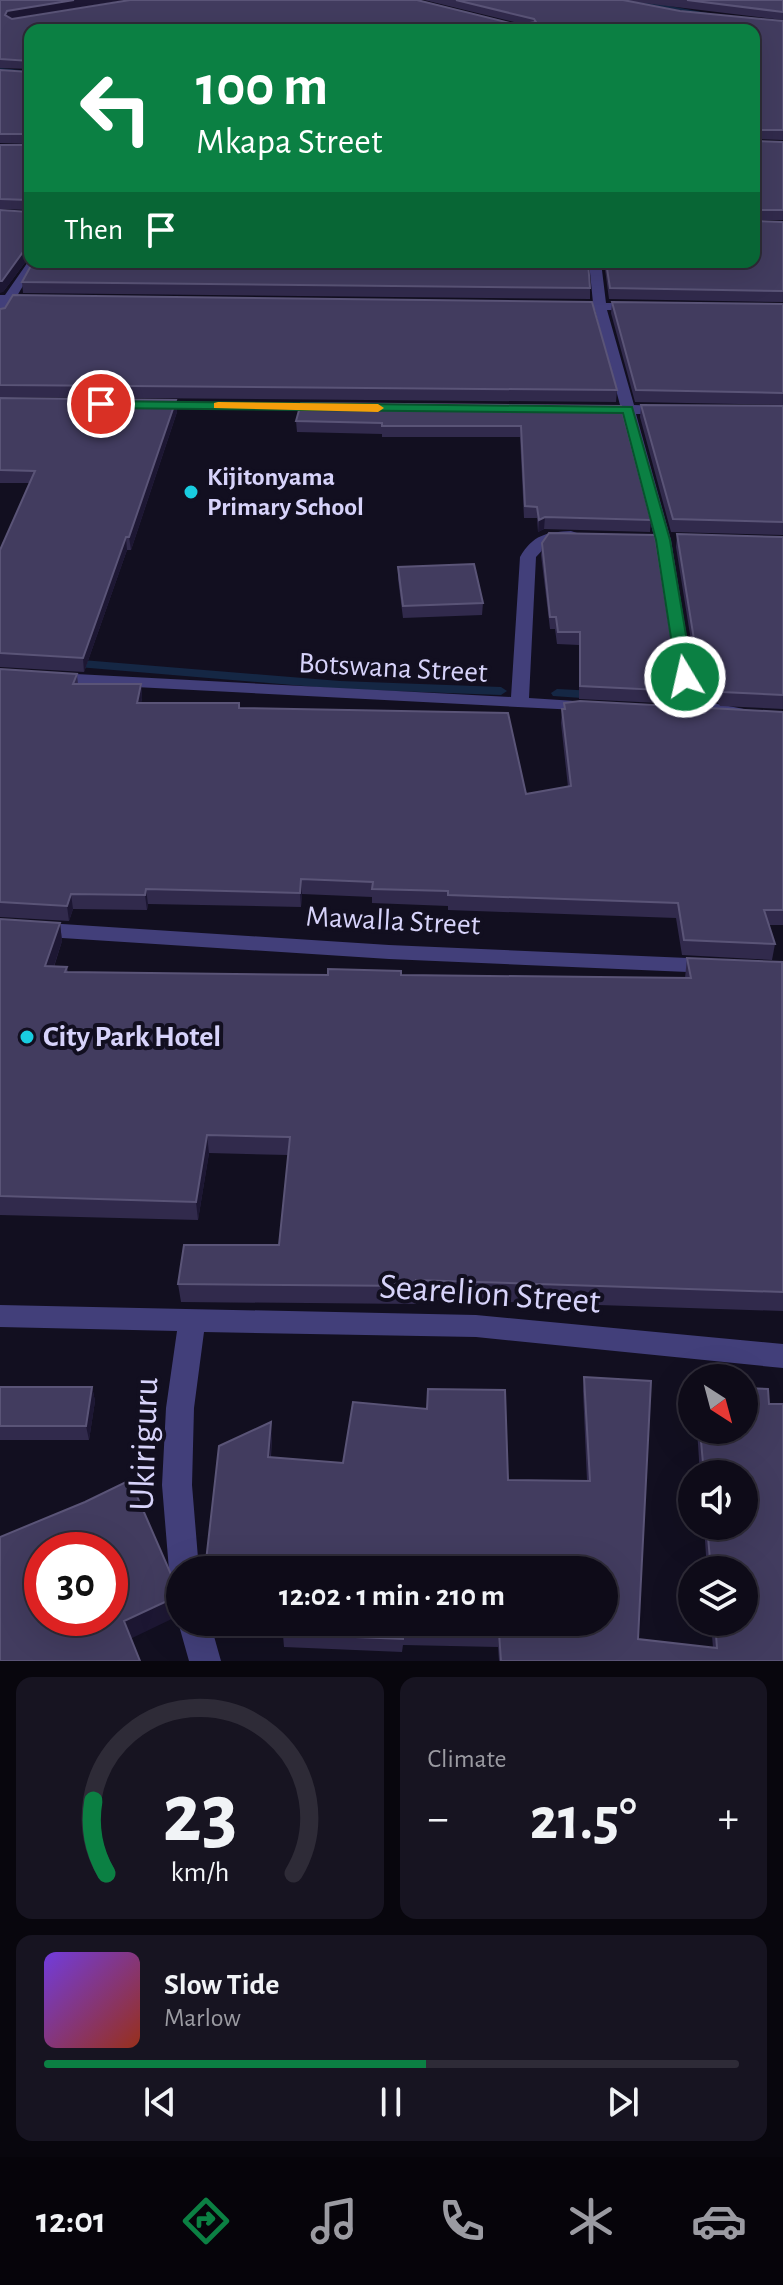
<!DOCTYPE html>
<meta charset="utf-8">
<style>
:root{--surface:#0e0b18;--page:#171421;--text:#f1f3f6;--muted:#9b9ba2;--line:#2e2b37;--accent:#0b8043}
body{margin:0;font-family:"Alegreya Sans",sans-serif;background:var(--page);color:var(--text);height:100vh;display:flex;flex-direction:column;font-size:30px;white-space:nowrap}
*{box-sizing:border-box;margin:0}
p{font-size:26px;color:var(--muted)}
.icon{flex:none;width:44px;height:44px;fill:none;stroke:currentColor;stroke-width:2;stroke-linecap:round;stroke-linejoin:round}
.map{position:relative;height:1661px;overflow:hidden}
.side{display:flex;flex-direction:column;gap:16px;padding:16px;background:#08060d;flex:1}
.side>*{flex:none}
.banner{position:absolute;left:24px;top:24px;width:736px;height:244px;border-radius:16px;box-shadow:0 8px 32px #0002,0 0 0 2px var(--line);background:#0b8043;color:#fff;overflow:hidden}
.needle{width:52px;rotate:144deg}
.controls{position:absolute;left:678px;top:1364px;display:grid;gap:16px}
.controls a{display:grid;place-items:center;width:80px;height:80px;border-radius:50%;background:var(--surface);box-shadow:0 8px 32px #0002,0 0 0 2px var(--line);font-size:40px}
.speed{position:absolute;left:24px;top:1532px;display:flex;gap:16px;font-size:40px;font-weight:700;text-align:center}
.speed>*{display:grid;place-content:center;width:104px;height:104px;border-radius:50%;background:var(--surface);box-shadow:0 8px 32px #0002,0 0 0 2px var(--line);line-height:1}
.speed .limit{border:12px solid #d22;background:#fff;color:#111}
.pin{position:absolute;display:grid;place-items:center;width:68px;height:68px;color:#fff;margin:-34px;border:4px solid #fff;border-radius:50%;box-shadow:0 2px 8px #0007}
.me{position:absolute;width:88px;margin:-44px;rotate:351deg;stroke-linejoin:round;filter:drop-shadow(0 0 6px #0008)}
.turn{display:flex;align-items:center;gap:28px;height:168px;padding:0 40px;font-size:36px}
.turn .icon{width:104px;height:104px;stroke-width:2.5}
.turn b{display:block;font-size:56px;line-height:68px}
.then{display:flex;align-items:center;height:76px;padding:0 40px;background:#0003;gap:16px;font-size:30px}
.big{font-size:60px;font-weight:700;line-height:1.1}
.side .card{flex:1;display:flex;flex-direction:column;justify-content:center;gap:12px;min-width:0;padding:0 28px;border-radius:16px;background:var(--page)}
.side .dial{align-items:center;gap:0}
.dial svg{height:208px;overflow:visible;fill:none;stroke:var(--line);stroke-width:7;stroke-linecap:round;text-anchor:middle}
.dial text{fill:var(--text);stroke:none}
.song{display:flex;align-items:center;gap:24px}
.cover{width:96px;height:96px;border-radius:12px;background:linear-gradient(135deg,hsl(260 70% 55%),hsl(10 70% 35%))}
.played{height:8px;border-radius:4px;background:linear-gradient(90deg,var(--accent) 55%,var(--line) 55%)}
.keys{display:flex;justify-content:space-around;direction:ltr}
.heat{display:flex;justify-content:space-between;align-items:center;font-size:44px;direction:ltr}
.side .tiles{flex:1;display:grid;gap:16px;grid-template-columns:1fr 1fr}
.card:last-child{grid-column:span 2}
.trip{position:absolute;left:166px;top:1556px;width:452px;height:80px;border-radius:40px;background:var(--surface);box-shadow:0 8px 32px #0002,0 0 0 2px var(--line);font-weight:700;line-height:80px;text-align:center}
.tabs{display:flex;height:128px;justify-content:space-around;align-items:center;background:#06040a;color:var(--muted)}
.tabs .icon{width:56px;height:56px}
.tabs .on{color:var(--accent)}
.tabs b{font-size:36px;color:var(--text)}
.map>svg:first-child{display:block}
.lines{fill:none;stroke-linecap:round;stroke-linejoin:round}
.stream{fill:#152744;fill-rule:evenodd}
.street{fill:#423f7a;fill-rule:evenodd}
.wall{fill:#312a4c}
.shaded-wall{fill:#1d1733}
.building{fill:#423c5f;stroke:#5a5477;stroke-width:2;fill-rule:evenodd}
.route{fill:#0b8043;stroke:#07532c;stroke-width:2}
.slow{fill:#f59e0b}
.poi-dot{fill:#19cce0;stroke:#120f20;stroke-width:3}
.labels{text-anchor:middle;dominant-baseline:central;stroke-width:8;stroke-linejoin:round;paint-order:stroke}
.far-poi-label{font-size:26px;font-weight:bold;fill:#d7d3fa;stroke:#120f20;text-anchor:start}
.street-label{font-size:30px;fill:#d7d3fa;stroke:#120f20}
.poi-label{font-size:30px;font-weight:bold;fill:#d7d3fa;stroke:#120f20;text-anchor:start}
.near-street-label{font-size:36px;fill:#d7d3fa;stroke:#120f20}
</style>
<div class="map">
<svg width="783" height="1661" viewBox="0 0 783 1661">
<rect width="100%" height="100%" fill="#120f20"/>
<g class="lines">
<path class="stream" d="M 625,0 L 638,0 L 718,15 L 715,17 Z
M 0,68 L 30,71 L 30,75 L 0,72 Z
M 70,659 L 340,681 L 501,687 L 507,691 L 501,695 L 340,689 L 66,666 L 64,663 Z
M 557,689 L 596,691 L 602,695 L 596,699 L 553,696 L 551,693 Z"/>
<path class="street" d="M 30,259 L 30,262 L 37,262 L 17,296 L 35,296 L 41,300 L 35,304 L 13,303 L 4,318 L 0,319 L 0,295 L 5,295 Z
M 589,262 L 601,262 L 606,303 L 639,303 L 645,307 L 639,311 L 607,310 L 634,405 L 667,406 L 674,410 L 667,414 L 636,414 L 671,540 L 697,700 L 744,709 L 747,713 L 744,717 L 738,718 L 683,708 L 680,704 L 655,540 L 622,414 L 595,413 L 588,409 L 595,405 L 620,405 L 595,310 L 567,310 L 561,306 L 567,302 L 593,303 Z
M 151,401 L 327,403 L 334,407 L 327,411 L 146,408 L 146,402 Z
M 571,531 L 577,533 L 577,539 L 550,542 L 536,557 L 529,698 L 591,702 L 597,703 L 600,707 L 597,711 L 0,680 L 0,670 L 511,697 L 520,557 C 533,535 546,532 571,531 Z
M 0,920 L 389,945 L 711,959 L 719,961 L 722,966 L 719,971 L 711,973 L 389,959 L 0,934 Z
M 0,1305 L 476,1315 L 783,1344 L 783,1368 L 476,1337 L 204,1332 L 194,1408 L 192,1485 L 199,1570 L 180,1570 L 180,1583 L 173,1580 L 169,1570 L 162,1485 L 166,1408 L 177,1331 L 0,1327 Z
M 180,1618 L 180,1622 L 210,1622 L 221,1661 L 189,1661 L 178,1622 Z"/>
</g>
<path class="wall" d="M 0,0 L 123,0 L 12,18 L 518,25 L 522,24 L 424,0 L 783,0 L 783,20 L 627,1 L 680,11 L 783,21 L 783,140 L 754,139 L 754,30 L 30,30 L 30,256 L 3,292 L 29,210 L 0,209 L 0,145 L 29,145 L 29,144 L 0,143 L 0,70 L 29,72 L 30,69 L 0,68 Z
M 754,141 L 783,142 L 783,220 L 754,220 Z
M 783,222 L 783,302 L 609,299 L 604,262 L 754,262 Z
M 22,282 L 590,288 L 590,299 L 23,293 Z
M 612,302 L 783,304 L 783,405 L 635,402 L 611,313 Z
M 0,309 L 617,390 L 616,402 L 0,397 Z
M 0,398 L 176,400 L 177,412 L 131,550 L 127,550 L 84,672 L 0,667 L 0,550 L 30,483 L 0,483 Z
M 641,405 L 783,406 L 783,535 L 671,532 L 640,417 Z
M 621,406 L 651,520 L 650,532 L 544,529 L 538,532 L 537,518 L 524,518 L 520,437 L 382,437 L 382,434 L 297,432 L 296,421 Z
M 677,534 L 783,537 L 783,709 L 720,706 L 717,701 L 700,697 L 676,547 Z
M 542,543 L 680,691 L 678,704 L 579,699 L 579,645 L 557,644 L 555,629 L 550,629 L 541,555 Z
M 398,567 L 483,603 L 482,615 L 403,618 L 398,579 Z
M 0,669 L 77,674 L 78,684 L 141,684 L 142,698 L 141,703 L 239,703 L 240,708 L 526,794 L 568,787 L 561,723 L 562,709 L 564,709 L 564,703 L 783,712 L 783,925 L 769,925 L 775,944 L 772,960 L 682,955 L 676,918 L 448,910 L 448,906 L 372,903 L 372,897 L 302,894 L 301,907 L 148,904 L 147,910 L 73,909 L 69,921 L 0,917 Z
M 0,919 L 60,923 L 62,941 L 54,967 L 67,967 L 68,972 L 685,978 L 687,958 L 783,965 L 783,1311 L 416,1299 L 416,1304 L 181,1302 L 178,1284 L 279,1245 L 288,1155 L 209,1153 L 198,1220 L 0,1215 Z
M 584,1377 L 638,1639 L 713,1648 L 711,1622 L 744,1622 L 744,1570 L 707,1570 L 704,1526 L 744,1526 L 744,1474 L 700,1474 L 697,1430 L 744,1430 L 783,1661 L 499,1661 L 498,1647 L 403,1645 L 402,1652 L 284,1647 L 283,1635 L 219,1632 L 218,1622 L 604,1622 L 205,1570 L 272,1436 L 271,1457 L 508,1480 L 587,1481 L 583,1391 Z
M 0,1387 L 92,1387 L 95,1401 L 89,1440 L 0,1440 Z"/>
<path class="shaded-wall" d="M 74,0 L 123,0 L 8,19 L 5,15 L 7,11 Z
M 28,245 L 30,256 L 3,292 L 0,293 L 0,281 Z
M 176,400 L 177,412 L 131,550 L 129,537 Z
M 545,517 L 544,529 L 538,532 L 539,520 Z
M 126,537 L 127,550 L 84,672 L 83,658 Z
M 141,684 L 142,698 L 138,717 L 137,703 Z
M 301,879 L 302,894 L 301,907 L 300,893 Z
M 146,889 L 148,904 L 147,910 L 145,895 Z
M 71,894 L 73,909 L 69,921 L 67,906 Z
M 60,923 L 62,941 L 48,984 L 45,966 Z
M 207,1135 L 209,1153 L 198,1220 L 196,1202 Z
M 92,1387 L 95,1401 L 89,1440 L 86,1426 Z
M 271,1422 L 272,1436 L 269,1470 L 268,1457 Z
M 180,1595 L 180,1615 L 128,1640 L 124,1621 Z"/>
<path class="building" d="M 0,0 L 74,0 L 7,11 L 5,15 L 12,19 L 130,0 L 417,0 L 518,25 L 536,22 L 534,19 L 456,0 L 623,0 L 680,11 L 783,21 L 783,130 L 755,130 L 754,131 L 754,30 L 30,30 L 30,61 L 0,59 Z
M 687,0 L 783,0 L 783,12 Z
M 30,69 L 30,134 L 0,134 L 0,70 L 29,72 Z
M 30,139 L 30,201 L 29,200 L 0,199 L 0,145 L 29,145 Z
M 754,141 L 783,142 L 783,210 L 755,210 L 754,216 Z
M 30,208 L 30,246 L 28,245 L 2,281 L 0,281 L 0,210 L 29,212 Z
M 754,221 L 783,222 L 783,291 L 610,288 L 606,262 L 754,262 Z
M 33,262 L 588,262 L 590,288 L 22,282 Z
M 13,295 L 592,302 L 617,390 L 0,385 L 0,309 L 5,308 Z
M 612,302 L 783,304 L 783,393 L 636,390 Z
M 0,398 L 176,400 L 129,537 L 126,537 L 83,658 L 0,653 L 0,550 L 35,471 L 0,470 Z
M 301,403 L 621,406 L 651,520 L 545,517 L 539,520 L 537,507 L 525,506 L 521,426 L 382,426 L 382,423 L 296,421 Z
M 641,405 L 783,406 L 783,522 L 673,519 Z
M 549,533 L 655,535 L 680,691 L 580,686 L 580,632 L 558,632 L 556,617 L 550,617 L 542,543 Z
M 677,534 L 783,537 L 783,695 L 722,692 L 719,687 L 701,683 Z
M 474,564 L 483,603 L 403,606 L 398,567 Z
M 0,669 L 77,674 L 73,684 L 141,684 L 137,703 L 239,703 L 239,708 L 508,713 L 526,794 L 571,786 L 562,709 L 565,709 L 564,703 L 580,701 L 783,712 L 783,910 L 764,910 L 775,944 L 684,940 L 678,903 L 448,895 L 448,891 L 372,889 L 373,882 L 301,879 L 300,893 L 146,889 L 145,895 L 71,894 L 67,906 L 0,902 Z
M 0,919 L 60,923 L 45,966 L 67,967 L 65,972 L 328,975 L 328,969 L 401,971 L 401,975 L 691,978 L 687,958 L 782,962 L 783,1292 L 416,1280 L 416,1286 L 178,1284 L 184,1245 L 279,1245 L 290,1137 L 207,1135 L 196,1202 L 0,1196 Z
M 584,1377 L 651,1381 L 638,1639 L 717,1648 L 715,1622 L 744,1622 L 744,1570 L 711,1570 L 707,1526 L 744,1526 L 744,1474 L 704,1474 L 700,1430 L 744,1430 L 744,1388 L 768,1389 L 769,1404 L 783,1404 L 783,1661 L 501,1661 L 499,1633 L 403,1632 L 403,1639 L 283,1634 L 284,1622 L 604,1622 L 604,1570 L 205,1570 L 219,1446 L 271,1422 L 268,1457 L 343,1463 L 353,1402 L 427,1409 L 428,1389 L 505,1390 L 508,1480 L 590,1481 Z
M 0,1387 L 92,1387 L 86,1426 L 0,1426 Z
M 130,1480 L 180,1595 L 124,1621 L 140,1661 L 0,1661 L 0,1537 L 85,1502 ZM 42,1550 L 110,1550 L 110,1618 L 42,1618 Z"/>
<path class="route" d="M 97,401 L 632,407 L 670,540 L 693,677 L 685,682 L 677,677 L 656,540 L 623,413 L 101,408 L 95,404 Z"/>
<path class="slow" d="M 218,402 L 378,404 L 384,408 L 378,412 L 214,408 L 214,403 Z"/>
<g class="poi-dot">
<circle cx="191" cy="492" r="8"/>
<circle cx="27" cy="1037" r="8"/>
</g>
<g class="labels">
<g class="far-poi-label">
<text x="207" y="477">Kijitonyama<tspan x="207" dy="30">Primary School</tspan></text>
</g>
<g class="street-label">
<text transform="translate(393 668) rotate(3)">Botswana Street</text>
<text transform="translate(393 921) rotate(3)">Mawalla Street</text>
</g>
<g class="poi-label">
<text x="43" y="1037">City Park Hotel</text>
</g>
<g class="near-street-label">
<text transform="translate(490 1294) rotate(4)">Searelion Street</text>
<text transform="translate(144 1444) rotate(-88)">Ukiriguru</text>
</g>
</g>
</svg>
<div class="controls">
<a><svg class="needle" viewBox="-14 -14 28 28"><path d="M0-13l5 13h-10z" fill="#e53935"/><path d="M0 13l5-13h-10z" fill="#9b9ba2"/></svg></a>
<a><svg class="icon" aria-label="sound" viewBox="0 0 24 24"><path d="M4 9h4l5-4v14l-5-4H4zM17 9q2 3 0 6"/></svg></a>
<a><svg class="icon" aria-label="layers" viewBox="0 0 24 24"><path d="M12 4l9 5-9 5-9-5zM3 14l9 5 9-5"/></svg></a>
</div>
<div class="speed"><div class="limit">30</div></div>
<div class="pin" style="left:101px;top:404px;background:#d93025"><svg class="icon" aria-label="arrive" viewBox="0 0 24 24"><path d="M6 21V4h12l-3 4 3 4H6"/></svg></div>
<svg class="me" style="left:685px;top:677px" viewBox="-20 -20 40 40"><circle r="17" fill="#0b8043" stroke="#fff" stroke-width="3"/><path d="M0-11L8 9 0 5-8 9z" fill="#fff"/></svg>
<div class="trip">12:02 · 1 min · 210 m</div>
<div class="banner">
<div class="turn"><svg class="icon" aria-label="left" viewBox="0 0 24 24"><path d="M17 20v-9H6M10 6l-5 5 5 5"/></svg><div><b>100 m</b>Mkapa Street</div></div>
<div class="then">Then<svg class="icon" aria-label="arrive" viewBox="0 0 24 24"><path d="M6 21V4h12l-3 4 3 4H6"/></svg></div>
</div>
</div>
<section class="side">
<div class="tiles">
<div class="card dial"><svg viewBox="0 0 100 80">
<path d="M14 69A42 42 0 1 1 86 69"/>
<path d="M14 69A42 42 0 0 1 9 41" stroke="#0b8043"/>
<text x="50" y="56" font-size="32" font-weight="700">23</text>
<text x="50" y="72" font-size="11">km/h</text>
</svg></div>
<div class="card"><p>Climate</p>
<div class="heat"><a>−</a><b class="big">21.5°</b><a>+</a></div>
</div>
<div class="card">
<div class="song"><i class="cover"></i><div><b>Slow Tide</b><p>Marlow</p></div></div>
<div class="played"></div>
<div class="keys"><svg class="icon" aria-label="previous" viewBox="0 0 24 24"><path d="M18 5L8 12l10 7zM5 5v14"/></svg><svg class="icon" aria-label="pause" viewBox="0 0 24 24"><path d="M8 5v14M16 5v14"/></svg><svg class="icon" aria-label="next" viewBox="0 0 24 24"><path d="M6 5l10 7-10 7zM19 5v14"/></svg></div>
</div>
</div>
</section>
<nav class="tabs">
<b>12:01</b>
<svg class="icon on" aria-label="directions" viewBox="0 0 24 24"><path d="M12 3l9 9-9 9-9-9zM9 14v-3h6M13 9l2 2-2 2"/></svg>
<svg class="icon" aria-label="music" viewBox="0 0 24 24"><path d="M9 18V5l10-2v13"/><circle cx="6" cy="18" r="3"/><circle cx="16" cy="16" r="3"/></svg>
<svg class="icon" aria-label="phone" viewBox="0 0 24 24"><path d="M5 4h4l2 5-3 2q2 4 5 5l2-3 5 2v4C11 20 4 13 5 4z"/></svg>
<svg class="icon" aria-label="climate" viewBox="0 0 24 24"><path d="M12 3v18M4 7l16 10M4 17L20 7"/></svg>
<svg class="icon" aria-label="car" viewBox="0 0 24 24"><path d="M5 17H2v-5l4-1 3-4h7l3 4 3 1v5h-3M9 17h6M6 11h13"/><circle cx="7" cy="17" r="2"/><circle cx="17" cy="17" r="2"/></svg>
</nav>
